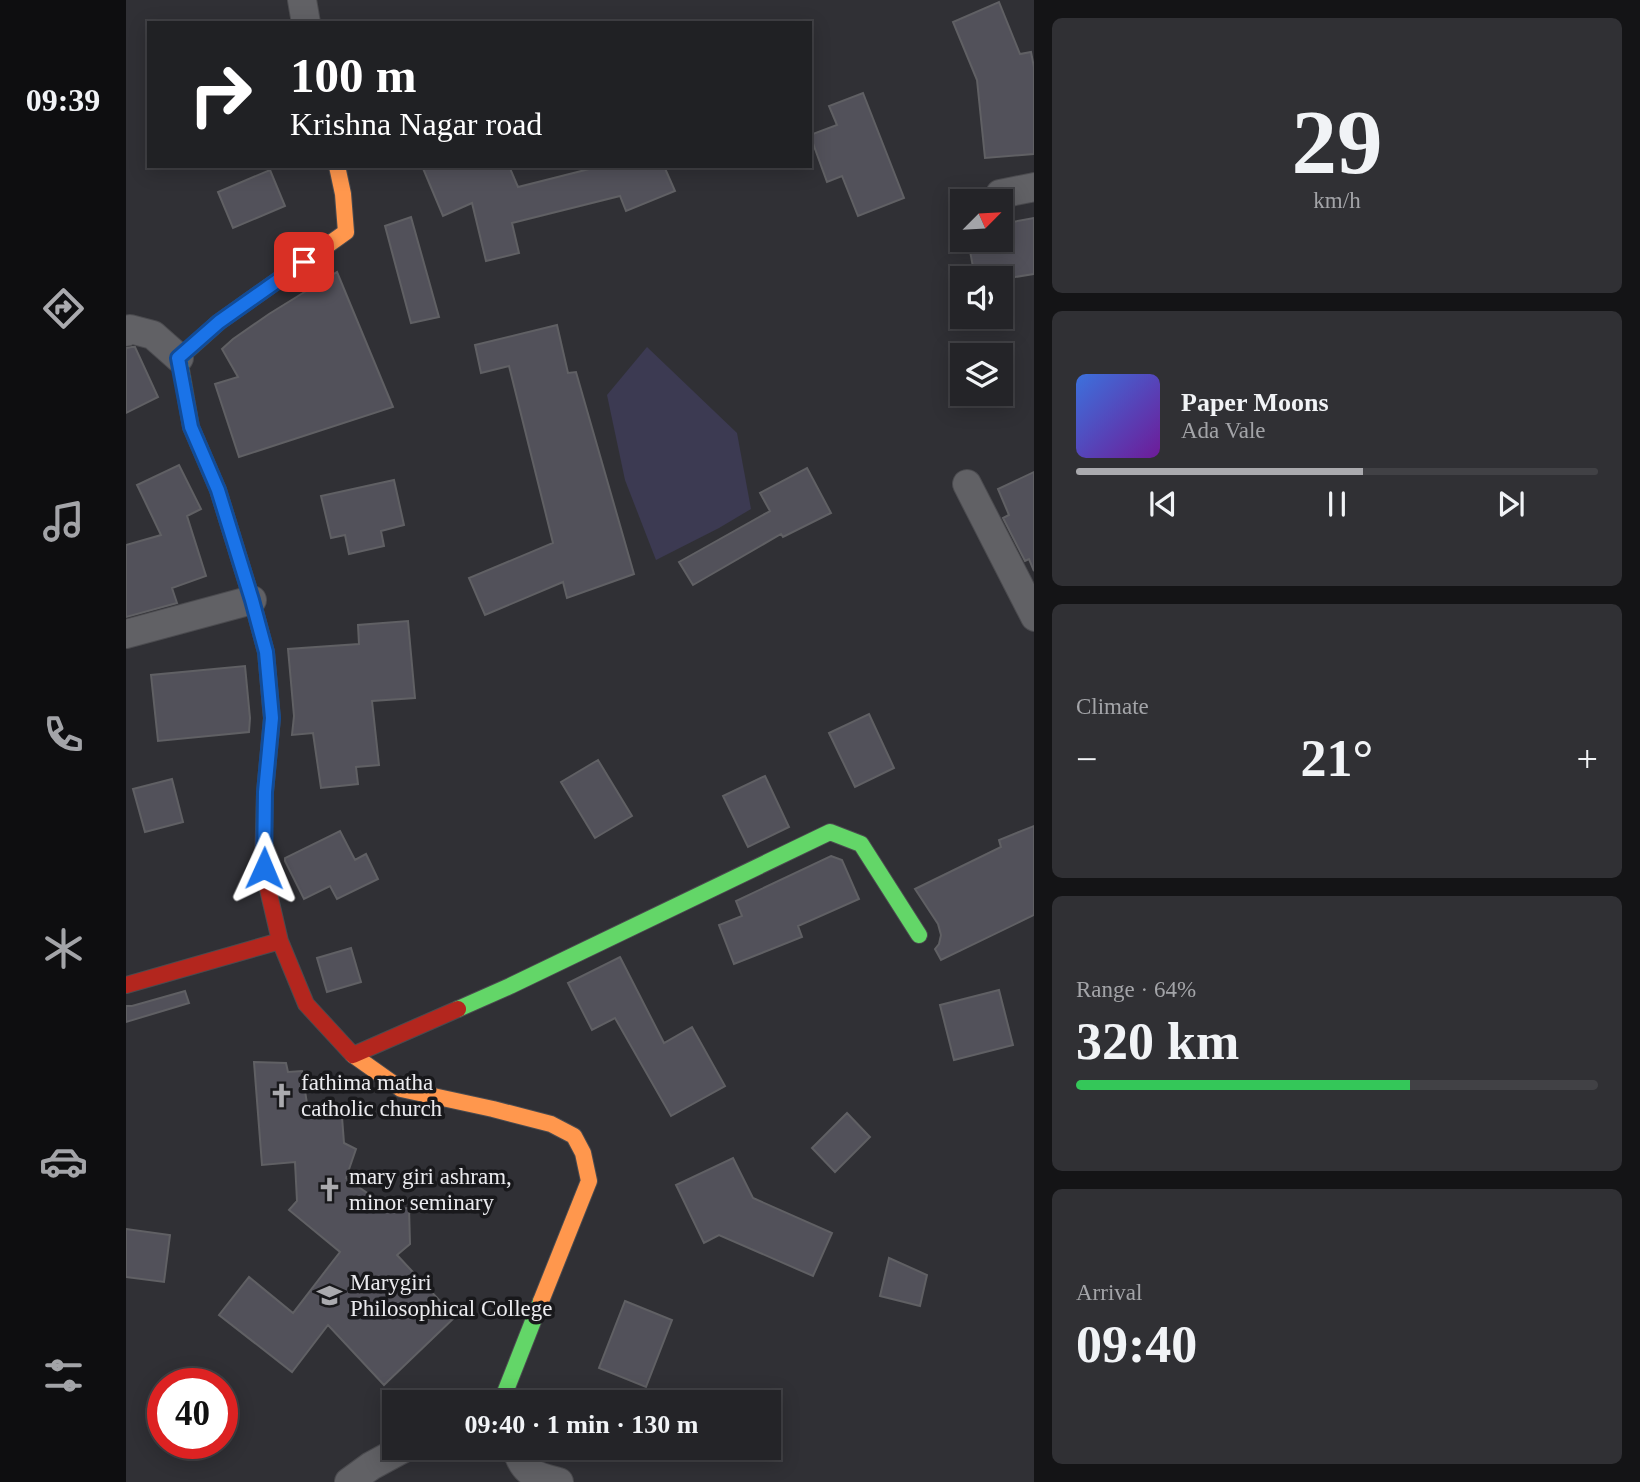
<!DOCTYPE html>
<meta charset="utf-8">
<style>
:root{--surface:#242428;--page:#303034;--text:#f1f3f6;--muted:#a3a4a8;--line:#414145;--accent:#aaaaae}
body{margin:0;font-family:Georgia,serif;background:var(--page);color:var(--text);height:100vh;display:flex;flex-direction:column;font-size:26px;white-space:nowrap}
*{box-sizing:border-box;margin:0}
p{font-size:23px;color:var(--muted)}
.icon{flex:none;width:38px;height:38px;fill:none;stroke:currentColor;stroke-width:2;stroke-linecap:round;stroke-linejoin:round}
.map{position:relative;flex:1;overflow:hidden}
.side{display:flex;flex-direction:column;gap:18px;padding:18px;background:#141416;width:606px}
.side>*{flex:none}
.hud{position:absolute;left:21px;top:21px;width:665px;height:147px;border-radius:0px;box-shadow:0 4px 18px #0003,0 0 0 2px var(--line);background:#202124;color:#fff;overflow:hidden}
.needle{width:46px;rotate:66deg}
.fabs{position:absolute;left:824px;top:189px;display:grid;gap:14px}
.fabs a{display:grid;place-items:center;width:63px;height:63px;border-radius:0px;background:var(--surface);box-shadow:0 4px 18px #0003,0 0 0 2px var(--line);font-size:35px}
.speed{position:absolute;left:21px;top:1368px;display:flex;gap:14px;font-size:35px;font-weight:700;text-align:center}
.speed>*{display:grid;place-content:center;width:91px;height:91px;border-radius:50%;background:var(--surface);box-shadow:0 4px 18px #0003,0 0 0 2px var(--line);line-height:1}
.speed .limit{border:10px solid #d22;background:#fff;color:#111}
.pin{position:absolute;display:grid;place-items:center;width:60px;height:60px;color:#fff;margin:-30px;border-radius:14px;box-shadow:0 4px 10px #0006}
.me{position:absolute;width:77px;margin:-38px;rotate:1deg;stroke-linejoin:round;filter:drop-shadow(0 0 5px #0008)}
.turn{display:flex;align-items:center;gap:24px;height:147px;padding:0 28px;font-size:32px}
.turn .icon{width:91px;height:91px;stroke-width:2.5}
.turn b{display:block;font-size:49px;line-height:60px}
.big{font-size:52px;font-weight:800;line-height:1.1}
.side .widget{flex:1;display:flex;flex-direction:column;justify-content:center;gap:10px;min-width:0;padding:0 24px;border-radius:10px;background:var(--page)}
.side .dial{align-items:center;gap:0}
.dial b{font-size:91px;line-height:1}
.song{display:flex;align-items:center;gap:21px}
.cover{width:84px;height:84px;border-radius:10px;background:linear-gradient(135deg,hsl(220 70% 55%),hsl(280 70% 35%))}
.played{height:7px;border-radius:4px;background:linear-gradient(90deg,var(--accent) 55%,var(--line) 55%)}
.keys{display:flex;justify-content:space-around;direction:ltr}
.heat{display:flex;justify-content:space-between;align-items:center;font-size:38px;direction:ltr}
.charge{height:10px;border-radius:5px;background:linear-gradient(90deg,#34c759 64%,var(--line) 0)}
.trip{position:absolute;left:256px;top:1390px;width:399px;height:70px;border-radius:0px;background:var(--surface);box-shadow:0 4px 18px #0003,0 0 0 2px var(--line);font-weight:800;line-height:70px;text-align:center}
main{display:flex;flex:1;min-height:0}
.menu{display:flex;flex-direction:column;width:126px;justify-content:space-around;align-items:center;background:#0e0e10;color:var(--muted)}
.menu .icon{width:49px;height:49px}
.menu .current{color:var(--accent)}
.menu b{font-size:32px;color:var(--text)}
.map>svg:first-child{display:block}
.green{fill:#3c3a52}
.building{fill:#52515a;stroke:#606064;stroke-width:2}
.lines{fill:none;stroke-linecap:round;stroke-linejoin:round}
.street-casing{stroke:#4b4b4f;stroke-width:30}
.fast-casing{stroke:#4b4b4f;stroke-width:18}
.slow-casing{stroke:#4b4b4f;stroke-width:18}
.jam-casing{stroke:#4b4b4f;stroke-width:18}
.street{stroke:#616165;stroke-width:28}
.fast{stroke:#63d668;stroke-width:16}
.slow{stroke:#ff974d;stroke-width:16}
.jam{stroke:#b3261e;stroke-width:16}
.route-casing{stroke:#114b97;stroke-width:18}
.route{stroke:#1a73e8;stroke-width:12}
.labels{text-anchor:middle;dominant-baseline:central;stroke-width:7;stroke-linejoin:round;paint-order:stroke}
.poi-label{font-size:23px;fill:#ebebef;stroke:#18181b;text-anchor:start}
</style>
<main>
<nav class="menu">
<b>09:39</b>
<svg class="icon current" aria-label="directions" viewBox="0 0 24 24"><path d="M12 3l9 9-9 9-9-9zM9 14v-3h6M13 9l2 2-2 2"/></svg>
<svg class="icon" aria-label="music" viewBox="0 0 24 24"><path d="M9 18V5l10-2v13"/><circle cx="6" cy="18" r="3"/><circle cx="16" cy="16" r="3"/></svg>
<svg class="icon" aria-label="phone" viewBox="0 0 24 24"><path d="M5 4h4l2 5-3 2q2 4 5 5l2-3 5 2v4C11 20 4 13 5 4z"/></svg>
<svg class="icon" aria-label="climate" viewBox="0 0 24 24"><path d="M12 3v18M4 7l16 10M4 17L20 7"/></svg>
<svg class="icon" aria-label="car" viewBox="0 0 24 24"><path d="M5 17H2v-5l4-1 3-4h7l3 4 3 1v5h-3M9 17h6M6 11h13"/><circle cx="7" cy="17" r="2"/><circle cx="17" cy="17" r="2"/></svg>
<svg class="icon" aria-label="filters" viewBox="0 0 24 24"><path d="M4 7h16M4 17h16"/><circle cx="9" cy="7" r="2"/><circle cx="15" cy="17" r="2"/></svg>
</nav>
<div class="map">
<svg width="909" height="1482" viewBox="0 0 909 1482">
<rect width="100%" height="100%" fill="#303035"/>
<path class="green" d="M 521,347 L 611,433 L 625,509 L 593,528 L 530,560 L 499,480 L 481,395 Z"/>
<path class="building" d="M 873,2 L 894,54 L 905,52 L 908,67 L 908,154 L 859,158 L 851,80 L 827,22 Z
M 737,93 L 778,198 L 732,216 L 716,176 L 701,182 L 684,135 L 711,125 L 703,106 Z
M 296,166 L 383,166 L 392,187 L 475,166 L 538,166 L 549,191 L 500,211 L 494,196 L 386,223 L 393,253 L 360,261 L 346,203 L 317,216 Z
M 144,170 L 159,206 L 107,228 L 92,192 Z
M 285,217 L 313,317 L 285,323 L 259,226 Z
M 908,218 L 908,274 L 883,278 L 849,278 L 842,240 L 875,240 L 875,224 Z
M 211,272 L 267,407 L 113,457 L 89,384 L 112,377 L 96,349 L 107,339 L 143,314 Z
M 431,325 L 442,373 L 450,372 L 508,574 L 441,598 L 437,582 L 359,615 L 343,578 L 427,543 L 383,366 L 355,373 L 349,345 Z
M 6,347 L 9,347 L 32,397 L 0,413 L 0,348 Z
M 53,465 L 75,509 L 61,516 L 80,576 L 46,588 L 51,603 L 0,617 L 0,545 L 35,535 L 11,485 Z
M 681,468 L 705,513 L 657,537 L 655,534 L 567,585 L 553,562 L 644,511 L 634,493 Z
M 908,472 L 908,571 L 903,559 L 899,561 L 877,518 L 883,515 L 872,489 Z
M 268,480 L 278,525 L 255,531 L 258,546 L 223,554 L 219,535 L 205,538 L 195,496 Z
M 282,621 L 289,698 L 246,701 L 253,765 L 230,767 L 232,784 L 195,788 L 187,733 L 166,735 L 168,716 L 162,649 L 233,644 L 232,625 Z
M 119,666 L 124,718 L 123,732 L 32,741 L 25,675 Z
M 743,714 L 768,768 L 729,787 L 703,733 Z
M 472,760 L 506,816 L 469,838 L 435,782 Z
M 639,776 L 663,827 L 622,847 L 597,796 Z
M 46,779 L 57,822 L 19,832 L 7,789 Z
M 908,826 L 908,915 L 815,960 L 809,949 L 813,944 L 815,935 L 812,924 L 789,889 L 875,847 L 873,840 Z
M 214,831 L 229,860 L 240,854 L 252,879 L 211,899 L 204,886 L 178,899 L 159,861 L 159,858 Z
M 705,856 L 716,860 L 733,899 L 672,926 L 676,937 L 608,964 L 593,925 L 616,916 L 610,901 Z
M 225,948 L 235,982 L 201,992 L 191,958 Z
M 494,957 L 538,1043 L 566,1027 L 599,1086 L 545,1116 L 489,1018 L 466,1030 L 442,983 Z
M 873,990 L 887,1045 L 828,1060 L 814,1005 Z
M 59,991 L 63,1003 L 0,1022 L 0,1006 L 6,1006 Z
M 128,1062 L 160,1063 L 162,1072 L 176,1071 L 183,1117 L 216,1117 L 218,1143 L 230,1149 L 220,1178 L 264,1209 L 283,1208 L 284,1244 L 271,1255 L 329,1317 L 258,1385 L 202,1325 L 166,1372 L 93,1315 L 123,1277 L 167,1313 L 214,1252 L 163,1210 L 171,1201 L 169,1162 L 136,1165 Z
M 721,1113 L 744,1137 L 709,1172 L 686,1148 Z
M 607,1158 L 627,1198 L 706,1233 L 687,1276 L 593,1235 L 578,1243 L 550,1185 Z
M 0,1229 L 44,1235 L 38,1282 L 0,1277 Z
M 763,1258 L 801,1275 L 794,1306 L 754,1296 Z
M 499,1301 L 546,1320 L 520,1387 L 473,1368 Z"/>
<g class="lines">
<defs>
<path id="street" d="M 176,0 L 180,23
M 874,194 L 909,187
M 0,332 L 4,329 L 27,335 L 53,358
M 841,484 L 909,617
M 0,634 L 126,600
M 390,1447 C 397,1474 409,1476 433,1482
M 223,1482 L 245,1466 L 280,1447"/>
<path id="fast" d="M 145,709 L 140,652 L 126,600 L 92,490 L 65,427 L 53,358 L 93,322 L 192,252
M 332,1009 L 384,986 L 704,832 L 735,844 L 793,935
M 381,1402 L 378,1395 L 415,1301"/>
<path id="slow" d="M 192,252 L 220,232 L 217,194 L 211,166
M 227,1055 L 275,1089 L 367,1109 L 425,1124 L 448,1136 L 457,1153 L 463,1181 L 415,1301"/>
<path id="jam" d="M 154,941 L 180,1004 L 227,1055 L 332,1009
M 0,985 L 154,941 L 137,868 L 139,792 L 146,718 L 145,709"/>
</defs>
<use href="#street" class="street-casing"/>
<use href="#fast" class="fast-casing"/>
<use href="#slow" class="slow-casing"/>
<use href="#jam" class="jam-casing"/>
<use href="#street" class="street"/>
<use href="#fast" class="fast"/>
<use href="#slow" class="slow"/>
<use href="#jam" class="jam"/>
</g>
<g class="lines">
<defs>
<path id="route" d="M 138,868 L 139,792 L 146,718 L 140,652 L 126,600 L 92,490 L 65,427 L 52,358 L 93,322 L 178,262"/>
</defs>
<use href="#route" class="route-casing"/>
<use href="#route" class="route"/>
</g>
<defs>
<symbol id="church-bare" viewBox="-9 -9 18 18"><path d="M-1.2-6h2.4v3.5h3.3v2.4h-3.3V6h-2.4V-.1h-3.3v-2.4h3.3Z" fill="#aaaaae" stroke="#18181b" stroke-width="2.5" paint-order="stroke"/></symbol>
<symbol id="university-bare" viewBox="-9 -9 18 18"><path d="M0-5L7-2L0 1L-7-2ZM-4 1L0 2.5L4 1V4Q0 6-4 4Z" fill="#aaaaae" stroke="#18181b" stroke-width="2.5" paint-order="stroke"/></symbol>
</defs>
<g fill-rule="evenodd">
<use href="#church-bare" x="138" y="1078" width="35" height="35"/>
<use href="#church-bare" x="186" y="1172" width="35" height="35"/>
<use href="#university-bare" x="186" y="1278" width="35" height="35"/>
</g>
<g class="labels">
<g class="poi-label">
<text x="175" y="1082">fathima matha<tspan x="175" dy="26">catholic church</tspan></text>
<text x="223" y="1176">mary giri ashram,<tspan x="223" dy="26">minor seminary</tspan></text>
<text x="224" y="1282">Marygiri<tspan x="224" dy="26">Philosophical College</tspan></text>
</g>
</g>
</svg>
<div class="fabs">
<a><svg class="needle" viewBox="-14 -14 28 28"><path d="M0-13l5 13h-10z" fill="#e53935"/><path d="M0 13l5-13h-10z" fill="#a3a4a8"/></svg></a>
<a><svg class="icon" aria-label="sound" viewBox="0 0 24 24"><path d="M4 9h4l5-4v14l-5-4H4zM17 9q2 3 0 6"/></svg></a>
<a><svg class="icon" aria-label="layers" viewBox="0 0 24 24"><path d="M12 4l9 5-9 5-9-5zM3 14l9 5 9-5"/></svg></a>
</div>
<div class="speed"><div class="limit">40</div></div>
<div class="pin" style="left:178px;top:262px;background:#d93025"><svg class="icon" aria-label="arrive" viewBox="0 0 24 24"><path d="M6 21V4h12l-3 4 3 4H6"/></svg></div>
<svg class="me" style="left:138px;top:868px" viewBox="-20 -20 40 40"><path d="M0-17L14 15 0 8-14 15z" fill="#1a73e8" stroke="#fff" stroke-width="4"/></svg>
<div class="trip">09:40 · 1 min · 130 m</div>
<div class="hud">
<div class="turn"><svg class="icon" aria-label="right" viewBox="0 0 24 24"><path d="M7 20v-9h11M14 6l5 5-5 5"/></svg><div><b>100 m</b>Krishna Nagar road</div></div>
</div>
</div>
<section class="side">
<div class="widget dial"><b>29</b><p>km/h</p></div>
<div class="widget">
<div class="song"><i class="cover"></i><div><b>Paper Moons</b><p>Ada Vale</p></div></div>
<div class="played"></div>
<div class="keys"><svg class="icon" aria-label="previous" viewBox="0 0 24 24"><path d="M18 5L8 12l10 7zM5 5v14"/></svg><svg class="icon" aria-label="pause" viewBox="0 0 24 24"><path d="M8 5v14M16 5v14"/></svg><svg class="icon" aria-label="next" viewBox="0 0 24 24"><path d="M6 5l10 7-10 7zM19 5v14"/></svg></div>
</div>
<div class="widget"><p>Climate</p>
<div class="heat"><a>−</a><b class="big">21°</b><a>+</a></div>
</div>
<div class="widget"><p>Range · 64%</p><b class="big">320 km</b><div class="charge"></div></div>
<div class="widget"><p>Arrival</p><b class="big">09:40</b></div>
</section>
</main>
